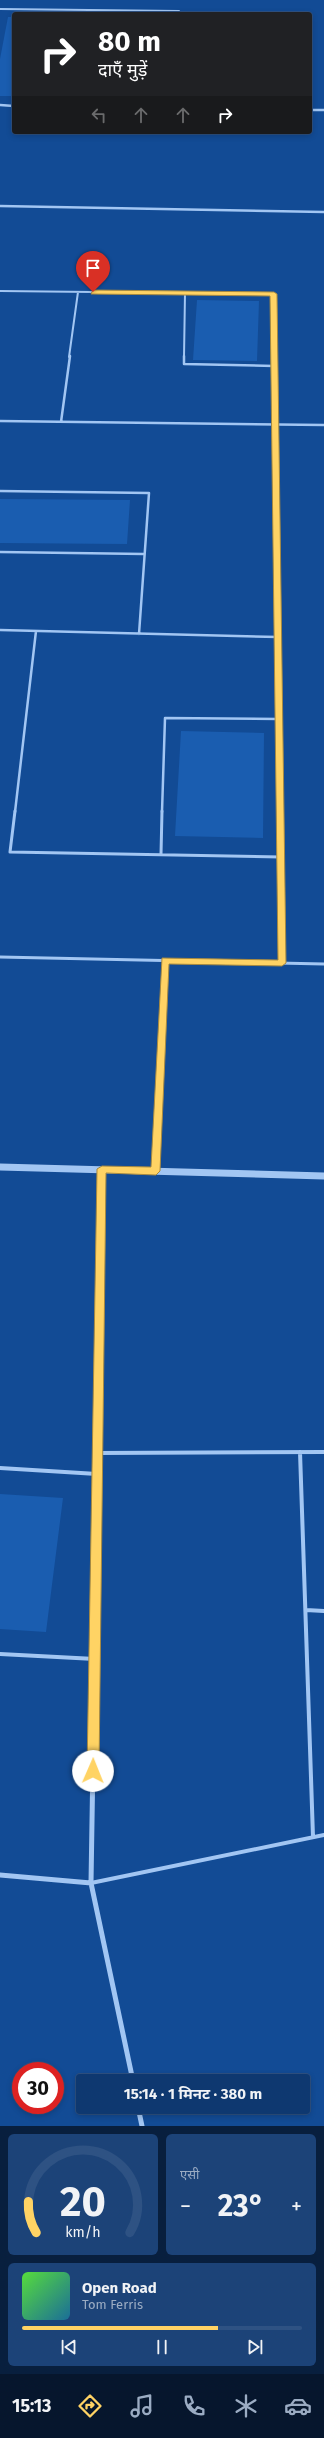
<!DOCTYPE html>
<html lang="hi">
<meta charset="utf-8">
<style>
:root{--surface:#0e3870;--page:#1c4378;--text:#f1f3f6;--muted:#9bacc3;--line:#2e5283;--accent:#ffd364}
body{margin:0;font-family:"Fira Sans","Noto Sans Devanagari",sans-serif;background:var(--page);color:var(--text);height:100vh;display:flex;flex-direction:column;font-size:15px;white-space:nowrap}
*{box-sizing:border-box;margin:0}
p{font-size:13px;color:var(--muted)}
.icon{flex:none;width:22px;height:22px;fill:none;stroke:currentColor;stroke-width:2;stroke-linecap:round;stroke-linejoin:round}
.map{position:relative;height:2126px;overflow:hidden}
.side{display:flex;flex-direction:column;gap:8px;padding:8px;background:#081f3e;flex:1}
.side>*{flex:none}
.guide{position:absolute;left:12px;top:12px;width:300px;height:122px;border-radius:4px;box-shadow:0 2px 6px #0003,0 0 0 1px var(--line);background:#202124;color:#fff;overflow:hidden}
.speed{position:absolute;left:12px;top:2062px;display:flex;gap:8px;font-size:20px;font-weight:700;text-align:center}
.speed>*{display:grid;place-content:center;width:52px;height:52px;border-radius:50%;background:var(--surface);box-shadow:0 2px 6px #0003,0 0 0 1px var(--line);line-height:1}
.speed .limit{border:6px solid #d22;background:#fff;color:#111}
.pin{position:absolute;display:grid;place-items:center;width:34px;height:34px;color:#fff;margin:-41px -17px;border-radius:50% 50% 50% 0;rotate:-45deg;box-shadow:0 0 4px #0007}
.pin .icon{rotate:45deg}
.me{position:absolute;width:44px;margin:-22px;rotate:1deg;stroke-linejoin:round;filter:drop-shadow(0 0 3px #0008)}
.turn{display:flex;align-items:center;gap:14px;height:84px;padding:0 20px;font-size:18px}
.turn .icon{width:52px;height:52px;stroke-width:2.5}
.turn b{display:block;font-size:28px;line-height:34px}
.lanes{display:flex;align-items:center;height:38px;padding:0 20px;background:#0003;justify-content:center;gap:20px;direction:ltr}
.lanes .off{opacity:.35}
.big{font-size:30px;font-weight:700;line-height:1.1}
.side .card{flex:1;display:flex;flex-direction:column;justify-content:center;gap:6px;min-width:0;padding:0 14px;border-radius:6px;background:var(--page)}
.side .dial{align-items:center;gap:0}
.dial svg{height:104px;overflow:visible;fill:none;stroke:var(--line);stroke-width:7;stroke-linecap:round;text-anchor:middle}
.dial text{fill:var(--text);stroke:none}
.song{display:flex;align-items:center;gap:12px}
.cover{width:48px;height:48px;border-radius:6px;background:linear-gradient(135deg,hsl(110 70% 55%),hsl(200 70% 35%))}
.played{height:4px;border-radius:2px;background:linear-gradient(90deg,var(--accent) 70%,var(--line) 70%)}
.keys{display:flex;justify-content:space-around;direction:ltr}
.heat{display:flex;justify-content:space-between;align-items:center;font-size:22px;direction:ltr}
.side .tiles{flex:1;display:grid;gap:8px;grid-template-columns:1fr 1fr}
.card:last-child{grid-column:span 2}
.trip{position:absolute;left:76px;top:2074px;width:234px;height:40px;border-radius:4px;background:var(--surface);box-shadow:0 2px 6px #0003,0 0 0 1px var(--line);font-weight:700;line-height:40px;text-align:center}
.menu{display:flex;height:64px;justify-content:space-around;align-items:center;background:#06162d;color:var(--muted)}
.menu .icon{width:28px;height:28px}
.menu .on{color:var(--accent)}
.menu b{font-size:18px;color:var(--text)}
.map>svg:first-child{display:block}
.green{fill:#1a5db0}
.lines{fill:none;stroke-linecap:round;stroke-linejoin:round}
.service-far3{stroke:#a2c6f3;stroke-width:2}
.service-far2{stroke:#a2c6f3;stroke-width:2.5}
.service-far1{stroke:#a2c6f3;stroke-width:3}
.service{stroke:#a2c6f3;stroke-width:4}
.minor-far2{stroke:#a2c6f3;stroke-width:2.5}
.minor-far1{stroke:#a2c6f3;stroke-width:4}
.minor{stroke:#a2c6f3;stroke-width:5}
.tertiary{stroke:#a2c6f3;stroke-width:7}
.route{fill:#ffd364;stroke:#a68941}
</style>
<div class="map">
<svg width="324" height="2126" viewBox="0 0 324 2126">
<rect width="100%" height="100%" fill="#124b95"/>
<path class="green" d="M 8,17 L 14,17 L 14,96 L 0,96 L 0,59 Z
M 197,300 L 259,301 L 257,361 L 193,360 Z
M 0,499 L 130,500 L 127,544 L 0,543 Z
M 181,731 L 264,733 L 263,838 L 175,836 Z
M 0,1494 L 63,1498 L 46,1632 L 0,1629 Z"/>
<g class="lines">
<path class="service-far3" d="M 0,9 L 179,11 L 179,14
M 0,291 L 273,294 L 274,357
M 69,357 L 78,292
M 184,357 L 185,293"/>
<path class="service-far2" d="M 184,356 L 184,364 L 274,366
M 274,356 L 280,812
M 0,421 L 324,425
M 61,422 L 70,356
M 0,491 L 149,493 L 139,634
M 0,552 L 144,554
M 0,630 L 278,637
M 15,812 L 36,631
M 162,812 L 165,718 L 279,719"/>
<path class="service-far1" d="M 15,811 L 10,852 L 281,857
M 280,811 L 282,963
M 161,854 L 162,811
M 0,957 L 324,964
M 156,1170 L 165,960"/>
<path class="service" d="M 300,1452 L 313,1837
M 98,1453 L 324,1452
M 0,1468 L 97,1474
M 306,1610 L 324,1611
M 0,1654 L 95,1659
M 91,1883 L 324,1835"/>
<path class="minor-far2" d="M 0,105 L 14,106
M 310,110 L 324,110
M 0,206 L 324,212"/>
<path class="minor-far1" d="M 99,1390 L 102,1169"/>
<path class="minor" d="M 99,1389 L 91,1883 L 133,2081
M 0,1875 L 91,1883
M 138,2107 L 142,2126"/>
<path class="tertiary" d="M 0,1167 L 324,1176"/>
</g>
<path class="route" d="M 93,290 L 274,292 L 277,294 L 286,963 L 282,966 L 169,964 L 160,1171 L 156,1175 L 106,1173 L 99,1771 L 97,1775 L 93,1777 L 89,1775 L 87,1771 L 97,1169 L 102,1166 L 151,1167 L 162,958 L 278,960 L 270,296 L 91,294 Z"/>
</svg>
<div class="speed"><div class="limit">30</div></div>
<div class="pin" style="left:93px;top:292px;background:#d93025"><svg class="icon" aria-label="arrive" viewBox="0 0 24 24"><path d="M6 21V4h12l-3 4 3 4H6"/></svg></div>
<svg class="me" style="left:93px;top:1771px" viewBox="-20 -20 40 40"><circle r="19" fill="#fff"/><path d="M0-13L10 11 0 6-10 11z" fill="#ffd364"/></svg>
<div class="trip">15:14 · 1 मिनट · 380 m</div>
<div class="guide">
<div class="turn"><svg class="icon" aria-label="right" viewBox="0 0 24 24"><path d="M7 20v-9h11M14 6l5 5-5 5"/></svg><div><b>80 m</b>दाएँ मुड़ें</div></div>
<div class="lanes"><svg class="icon off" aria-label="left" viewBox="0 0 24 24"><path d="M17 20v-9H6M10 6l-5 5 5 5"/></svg><svg class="icon off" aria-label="ahead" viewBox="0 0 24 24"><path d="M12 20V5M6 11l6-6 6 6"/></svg><svg class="icon off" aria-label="ahead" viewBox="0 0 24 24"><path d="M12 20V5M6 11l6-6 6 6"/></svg><svg class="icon" aria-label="right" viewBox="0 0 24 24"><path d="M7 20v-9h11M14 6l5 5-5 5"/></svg></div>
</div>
</div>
<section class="side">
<div class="tiles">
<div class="card dial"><svg viewBox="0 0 100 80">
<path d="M14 69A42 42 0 1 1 86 69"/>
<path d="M14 69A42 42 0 0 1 8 45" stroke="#ffd364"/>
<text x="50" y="56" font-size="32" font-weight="700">20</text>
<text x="50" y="72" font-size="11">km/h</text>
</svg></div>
<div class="card"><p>एसी</p>
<div class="heat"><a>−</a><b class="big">23°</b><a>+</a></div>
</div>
<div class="card">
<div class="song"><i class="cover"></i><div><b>Open Road</b><p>Tom Ferris</p></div></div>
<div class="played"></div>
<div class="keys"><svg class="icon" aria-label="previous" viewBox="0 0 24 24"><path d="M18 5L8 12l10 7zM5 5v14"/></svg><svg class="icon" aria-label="pause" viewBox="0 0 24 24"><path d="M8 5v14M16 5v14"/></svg><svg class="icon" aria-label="next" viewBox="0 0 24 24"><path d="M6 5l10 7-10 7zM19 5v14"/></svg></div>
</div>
</div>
</section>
<nav class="menu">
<b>15:13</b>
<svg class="icon on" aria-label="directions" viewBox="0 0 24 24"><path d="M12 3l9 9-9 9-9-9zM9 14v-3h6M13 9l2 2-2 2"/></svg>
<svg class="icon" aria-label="music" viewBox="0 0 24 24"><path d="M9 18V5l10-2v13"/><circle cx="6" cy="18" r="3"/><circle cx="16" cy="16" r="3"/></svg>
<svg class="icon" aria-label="phone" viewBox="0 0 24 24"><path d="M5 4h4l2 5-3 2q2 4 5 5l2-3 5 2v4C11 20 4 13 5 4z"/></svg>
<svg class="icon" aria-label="climate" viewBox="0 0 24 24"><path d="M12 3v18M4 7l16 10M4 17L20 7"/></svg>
<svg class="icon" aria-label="car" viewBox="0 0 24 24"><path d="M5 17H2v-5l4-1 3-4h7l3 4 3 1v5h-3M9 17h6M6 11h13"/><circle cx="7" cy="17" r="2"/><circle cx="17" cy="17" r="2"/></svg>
</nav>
